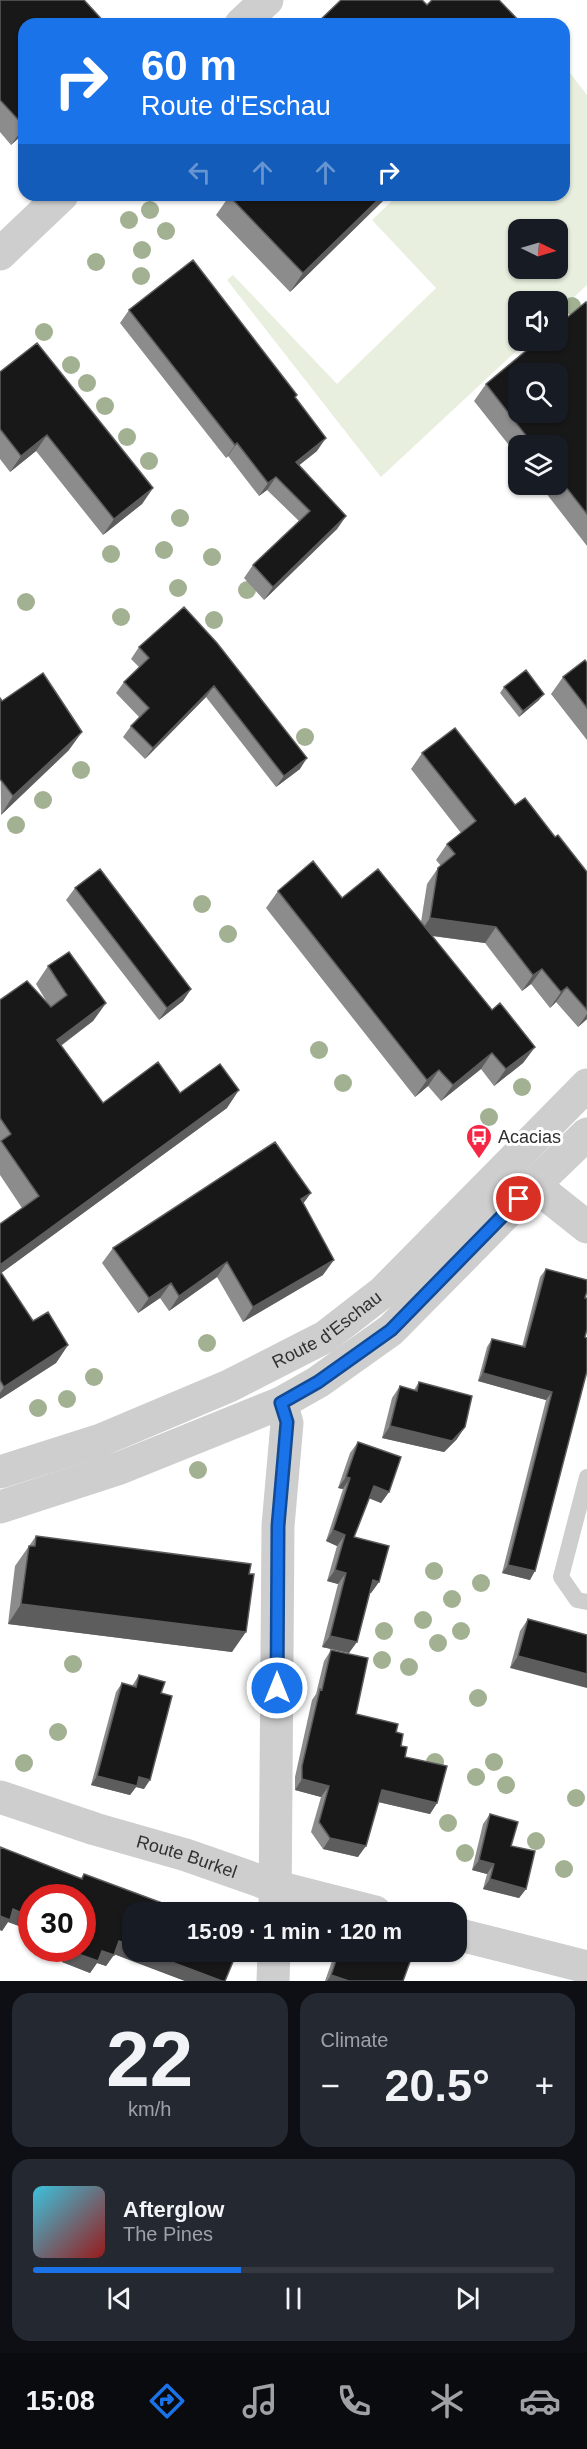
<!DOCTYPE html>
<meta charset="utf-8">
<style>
:root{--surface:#171b24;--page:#242831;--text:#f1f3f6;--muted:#9ea1a6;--line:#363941;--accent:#1a73e8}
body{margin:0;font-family:Arial,sans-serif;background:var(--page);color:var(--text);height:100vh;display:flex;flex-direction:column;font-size:22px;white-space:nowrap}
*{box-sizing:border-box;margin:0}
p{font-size:20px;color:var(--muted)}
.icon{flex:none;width:33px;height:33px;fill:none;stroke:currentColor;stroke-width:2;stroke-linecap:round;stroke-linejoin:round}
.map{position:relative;height:1981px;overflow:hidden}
.sheet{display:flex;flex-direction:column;gap:12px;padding:12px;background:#0d0f14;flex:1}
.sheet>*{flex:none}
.guide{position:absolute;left:18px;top:18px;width:552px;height:183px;border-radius:18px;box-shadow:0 2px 4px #0004;background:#1a73e8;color:#fff;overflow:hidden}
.needle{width:39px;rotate:95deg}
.buttons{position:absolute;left:508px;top:219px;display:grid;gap:12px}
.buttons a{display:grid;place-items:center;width:60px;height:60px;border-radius:12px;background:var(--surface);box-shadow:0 2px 4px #0004;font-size:30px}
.speed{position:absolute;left:18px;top:1884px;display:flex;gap:12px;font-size:30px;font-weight:700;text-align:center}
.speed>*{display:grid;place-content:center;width:78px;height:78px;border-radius:50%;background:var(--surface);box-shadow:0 2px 4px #0004;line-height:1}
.speed .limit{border:9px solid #d22;background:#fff;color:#111}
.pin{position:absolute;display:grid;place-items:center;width:51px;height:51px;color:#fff;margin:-26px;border:3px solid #fff;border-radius:50%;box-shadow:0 2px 6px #0007}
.me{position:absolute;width:66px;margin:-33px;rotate:0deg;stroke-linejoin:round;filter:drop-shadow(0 0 4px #0008)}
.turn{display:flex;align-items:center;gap:21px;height:126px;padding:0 24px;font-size:27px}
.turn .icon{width:78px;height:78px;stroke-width:2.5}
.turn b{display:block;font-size:42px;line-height:51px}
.lanes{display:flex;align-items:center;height:57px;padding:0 24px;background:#0003;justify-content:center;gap:30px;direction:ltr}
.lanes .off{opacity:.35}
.big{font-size:45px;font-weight:800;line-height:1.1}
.sheet .tile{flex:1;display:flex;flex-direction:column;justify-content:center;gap:9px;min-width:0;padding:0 21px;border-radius:18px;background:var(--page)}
.sheet .dial{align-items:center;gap:0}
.dial b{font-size:78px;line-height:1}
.song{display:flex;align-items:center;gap:18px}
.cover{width:72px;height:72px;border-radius:9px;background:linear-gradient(135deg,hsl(190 70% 55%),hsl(0 70% 35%))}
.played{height:6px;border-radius:3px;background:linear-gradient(90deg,var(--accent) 40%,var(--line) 40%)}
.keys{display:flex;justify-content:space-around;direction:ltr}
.heat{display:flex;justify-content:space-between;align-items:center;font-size:33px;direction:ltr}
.sheet .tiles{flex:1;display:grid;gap:12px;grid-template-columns:1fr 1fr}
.tile:last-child{grid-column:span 2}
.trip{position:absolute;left:122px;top:1902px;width:345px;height:60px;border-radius:18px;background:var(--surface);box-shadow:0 2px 4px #0004;font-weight:800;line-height:60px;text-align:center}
.tabs{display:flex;height:96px;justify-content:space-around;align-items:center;background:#090b0e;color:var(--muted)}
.tabs .icon{width:42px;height:42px}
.tabs .current{color:var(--accent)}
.tabs b{font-size:27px;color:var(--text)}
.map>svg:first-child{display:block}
.green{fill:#e8efde;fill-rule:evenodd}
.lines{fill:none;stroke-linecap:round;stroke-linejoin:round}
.lane{stroke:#cecece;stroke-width:16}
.street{stroke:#cecece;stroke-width:33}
.tree{fill:#a3b193}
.wall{fill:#8c8c8c}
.shaded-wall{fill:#5d5d5d}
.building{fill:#181818;stroke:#5d5d5d;stroke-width:1.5;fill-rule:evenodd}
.route-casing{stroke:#114b97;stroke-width:15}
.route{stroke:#1a73e8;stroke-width:10}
.labels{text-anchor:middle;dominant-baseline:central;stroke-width:6;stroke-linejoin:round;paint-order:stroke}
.poi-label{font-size:18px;fill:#313131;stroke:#fff;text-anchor:start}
.street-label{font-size:18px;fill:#313131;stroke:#fff}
</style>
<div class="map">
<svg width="587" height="1981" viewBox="0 0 587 1981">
<rect width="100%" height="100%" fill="#fff"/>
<path class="green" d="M 564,65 L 587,95 L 587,285 L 558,312 L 558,302 L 519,302 L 519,340 L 527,341 L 381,477 L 227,280 L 233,275 L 337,384 L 436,288 L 372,220 L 398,195 L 564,195 ZM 519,230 L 558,230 L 558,268 L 519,268 Z"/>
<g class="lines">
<path class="lane" d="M 587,1477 L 561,1577 L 577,1600 L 587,1602"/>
<g class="street">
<path d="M 241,24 L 267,0"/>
<path d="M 0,254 L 62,195"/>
<path d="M 534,1185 L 587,1227"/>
<path id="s1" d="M 0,1472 L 101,1440 L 229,1386 L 325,1337 L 383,1292 L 587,1085"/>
<path d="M 0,1507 L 120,1468 L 281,1403 L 318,1382 L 391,1330 L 534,1185 L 587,1134"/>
<path id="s2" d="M 0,1797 L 95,1829 L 186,1855 L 277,1887 L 375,1912"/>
<path d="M 275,1912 L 278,1526 L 287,1423 L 281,1403"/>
<path d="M 456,1934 L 587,1967"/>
<path d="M 273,1981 L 274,1952"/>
</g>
</g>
<g class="tree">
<circle cx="150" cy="210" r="9"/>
<circle cx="129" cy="220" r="9"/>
<circle cx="166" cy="231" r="9"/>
<circle cx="142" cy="250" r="9"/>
<circle cx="96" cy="262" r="9"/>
<circle cx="141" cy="276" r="9"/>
<circle cx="572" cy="306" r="9"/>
<circle cx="44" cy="332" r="9"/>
<circle cx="71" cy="365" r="9"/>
<circle cx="87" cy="383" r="9"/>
<circle cx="105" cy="406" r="9"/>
<circle cx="127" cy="437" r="9"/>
<circle cx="149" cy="461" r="9"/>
<circle cx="180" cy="518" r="9"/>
<circle cx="164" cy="550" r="9"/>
<circle cx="111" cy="554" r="9"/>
<circle cx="212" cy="557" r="9"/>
<circle cx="178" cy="588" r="9"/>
<circle cx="247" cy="590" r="9"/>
<circle cx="26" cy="602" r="9"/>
<circle cx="121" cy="617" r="9"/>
<circle cx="214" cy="620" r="9"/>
<circle cx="305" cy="737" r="9"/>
<circle cx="81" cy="770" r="9"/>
<circle cx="43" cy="800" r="9"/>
<circle cx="16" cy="825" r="9"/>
<circle cx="202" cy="904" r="9"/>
<circle cx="228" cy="934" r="9"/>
<circle cx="319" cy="1050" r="9"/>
<circle cx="343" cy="1083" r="9"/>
<circle cx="522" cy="1087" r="9"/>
<circle cx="489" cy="1117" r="9"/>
<circle cx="207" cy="1343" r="9"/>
<circle cx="94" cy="1377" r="9"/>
<circle cx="67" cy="1399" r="9"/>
<circle cx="38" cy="1408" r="9"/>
<circle cx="198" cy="1470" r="9"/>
<circle cx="434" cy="1571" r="9"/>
<circle cx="481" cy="1583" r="9"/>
<circle cx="452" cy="1599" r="9"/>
<circle cx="423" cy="1620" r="9"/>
<circle cx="384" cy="1631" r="9"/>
<circle cx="461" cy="1631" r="9"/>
<circle cx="438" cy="1643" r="9"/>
<circle cx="382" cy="1660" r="9"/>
<circle cx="73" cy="1664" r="9"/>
<circle cx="409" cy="1667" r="9"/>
<circle cx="478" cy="1698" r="9"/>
<circle cx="58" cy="1732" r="9"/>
<circle cx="435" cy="1762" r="9"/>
<circle cx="494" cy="1762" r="9"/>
<circle cx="24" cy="1763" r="9"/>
<circle cx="476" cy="1777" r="9"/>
<circle cx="506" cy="1785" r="9"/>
<circle cx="576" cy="1798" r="9"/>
<circle cx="448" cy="1823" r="9"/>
<circle cx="536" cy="1841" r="9"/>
<circle cx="465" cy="1853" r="9"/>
<circle cx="564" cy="1869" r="9"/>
</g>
<path class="wall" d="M 0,0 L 24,24 L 24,133 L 11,145 L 0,132 Z
M 230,195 L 389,195 L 290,292 L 216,215 Z
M 587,304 L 587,546 L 539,484 L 558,484 L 558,446 L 519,446 L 519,458 L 474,401 L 486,384 Z
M 129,310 L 296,398 L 317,451 L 299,465 L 346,516 L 337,529 L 264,600 L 244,578 L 253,565 L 299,521 L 267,490 L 259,496 L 228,456 L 226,458 L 120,323 Z
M 0,372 L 153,488 L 142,504 L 103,535 L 36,451 L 10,472 L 0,459 Z
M 184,607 L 300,769 L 276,787 L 206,697 L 145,759 L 123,737 L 131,726 L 139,717 L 116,693 L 124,682 L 139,667 L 131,659 L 139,647 Z
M 587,663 L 587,740 L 551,694 L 563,677 Z
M 504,687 L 539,700 L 519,717 L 500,693 Z
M 0,698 L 2,701 L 69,750 L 1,815 Z
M 422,753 L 515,805 L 555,837 L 587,872 L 587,1019 L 578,1027 L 556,1002 L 550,1008 L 531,984 L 522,991 L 485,943 L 432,936 L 492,1010 L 535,1047 L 523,1063 L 494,1086 L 481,1069 L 441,1101 L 428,1086 L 415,1097 L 266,908 L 278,891 L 342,898 L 421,922 L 427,884 L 438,868 L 441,866 L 436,860 L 447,844 L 461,833 L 411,769 Z
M 75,888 L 191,989 L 183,1001 L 159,1020 L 66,900 Z
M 48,966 L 106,1003 L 93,1021 L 61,1046 L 103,1103 L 180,1093 L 227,1108 L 1,1273 L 33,1321 L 68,1345 L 56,1363 L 0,1399 L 0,1224 L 22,1208 L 0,1175 L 0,1000 L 48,1004 L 36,984 Z
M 303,1203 L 323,1275 L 243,1322 L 217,1277 L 169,1311 L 160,1298 L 138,1313 L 102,1263 L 113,1248 Z
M 546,1269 L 587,1280 L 530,1580 L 502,1573 L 546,1400 L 478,1381 L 487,1347 L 492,1339 L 522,1347 L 540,1277 Z
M 419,1382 L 457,1439 L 444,1452 L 382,1438 L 392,1398 L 400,1386 L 414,1390 Z
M 358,1442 L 389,1492 L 381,1503 L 369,1498 L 354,1537 L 379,1582 L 371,1593 L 370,1593 L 349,1653 L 322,1647 L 338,1584 L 327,1581 L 337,1546 L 326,1541 L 343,1489 L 338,1488 L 350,1453 Z
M 36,1536 L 249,1574 L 232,1652 L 8,1624 L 15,1566 Z
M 528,1619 L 587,1635 L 510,1668 L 520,1631 Z
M 331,1650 L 356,1714 L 396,1732 L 405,1757 L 437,1803 L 430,1814 L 378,1802 L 358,1857 L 323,1849 L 311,1832 L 321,1797 L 295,1790 L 295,1777 L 312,1700 L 316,1694 L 324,1661 Z
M 139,1675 L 161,1693 L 144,1789 L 136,1787 L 130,1795 L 91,1785 L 116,1692 L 122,1683 L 132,1686 Z
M 490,1814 L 526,1889 L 519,1898 L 483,1889 L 487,1874 L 472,1870 L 483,1824 Z
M 0,1847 L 81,1878 L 84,1874 L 180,1910 L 183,1906 L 225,1981 L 185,1981 L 114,1954 L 106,1966 L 97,1963 L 90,1973 L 62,1962 L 68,1948 L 82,1948 L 82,1898 L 32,1898 L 32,1926 L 22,1922 L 19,1926 L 8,1922 L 2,1931 L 0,1930 Z
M 338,1952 L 347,1952 L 358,1955 L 361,1952 L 388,1952 L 403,1981 L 325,1981 L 332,1961 Z"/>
<path class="shaded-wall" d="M 24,127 L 24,133 L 11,145 Z
M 383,195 L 389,195 L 290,292 L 303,273 Z
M 47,435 L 36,451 L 10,472 L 21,456 Z
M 326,438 L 317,451 L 287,475 L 296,462 Z
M 237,443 L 228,456 L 226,458 L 235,445 Z
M 276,477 L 267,490 L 259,496 L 268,483 Z
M 153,488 L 142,504 L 103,535 L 114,519 Z
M 346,516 L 337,529 L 264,600 L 273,587 Z
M 214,686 L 206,697 L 145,759 L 153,748 Z
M 544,694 L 539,700 L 519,717 L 523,711 Z
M 82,732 L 69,750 L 1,815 L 13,796 Z
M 307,758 L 300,769 L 276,787 L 284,776 Z
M 430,918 L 496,927 L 485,943 L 419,934 Z
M 542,969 L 531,984 L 522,991 L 533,975 Z
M 567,987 L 556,1002 L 550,1008 L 561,992 Z
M 191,989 L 183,1001 L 159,1020 L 167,1008 Z
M 106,1003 L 93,1021 L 44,1058 L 57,1040 Z
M 587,1014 L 587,1019 L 578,1027 Z
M 535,1047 L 523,1063 L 494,1086 L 506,1069 Z
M 492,1053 L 481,1069 L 441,1101 L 453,1085 Z
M 439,1070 L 428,1086 L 415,1097 L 427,1080 Z
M 239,1090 L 227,1108 L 0,1274 L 0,1265 Z
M 311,1193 L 300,1208 L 301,1199 Z
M 334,1260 L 323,1275 L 243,1322 L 253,1307 Z
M 227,1262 L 217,1277 L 169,1311 L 179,1296 Z
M 171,1283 L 160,1298 L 138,1313 L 149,1298 Z
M 68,1345 L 56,1363 L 0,1399 L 0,1393 L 4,1387 Z
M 483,1373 L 552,1392 L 546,1400 L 478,1381 Z
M 390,1426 L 465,1427 L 457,1439 L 444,1452 L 382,1438 Z
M 346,1477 L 350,1478 L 343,1489 L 338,1488 Z
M 374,1486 L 389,1492 L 381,1503 L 366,1497 Z
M 333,1530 L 345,1535 L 337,1546 L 326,1541 Z
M 508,1565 L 535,1571 L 530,1580 L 502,1573 Z
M 335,1570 L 346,1573 L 338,1584 L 327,1581 Z
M 373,1580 L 379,1582 L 371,1593 L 365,1591 Z
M 21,1604 L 246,1632 L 232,1652 L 8,1624 Z
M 330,1636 L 357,1642 L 349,1653 L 322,1647 Z
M 518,1656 L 587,1674 L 587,1688 L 510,1668 Z
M 97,1776 L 139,1777 L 150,1780 L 144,1789 L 136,1787 L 130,1795 L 91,1785 Z
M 302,1779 L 329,1786 L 321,1797 L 295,1790 Z
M 382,1790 L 437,1803 L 430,1814 L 374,1801 Z
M 330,1838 L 366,1846 L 358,1857 L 323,1849 Z
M 479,1860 L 494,1864 L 487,1874 L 472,1870 Z
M 490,1879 L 526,1889 L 519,1898 L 483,1889 Z
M 13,1909 L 32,1911 L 32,1926 L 22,1922 L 19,1926 L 8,1922 L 2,1931 L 0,1930 L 0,1916 Z
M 119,1941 L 132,1946 L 132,1952 L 145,1952 L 222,1981 L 185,1981 L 111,1953 Z
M 70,1951 L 102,1951 L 114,1955 L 106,1966 L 97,1963 L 90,1973 L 62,1962 Z
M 331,1975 L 349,1981 L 327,1981 Z"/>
<path class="building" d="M 0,0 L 84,0 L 106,24 L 24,24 L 24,126 L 0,100 Z
M 341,0 L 422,0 L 427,5 L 432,0 L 499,0 L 522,24 L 316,24 Z
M 230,195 L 383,195 L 303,273 L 229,196 Z
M 193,260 L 297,395 L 295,397 L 326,438 L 296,462 L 346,516 L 273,587 L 253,565 L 310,511 L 276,477 L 268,483 L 237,443 L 235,445 L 129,310 Z
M 586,302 L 587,304 L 587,514 L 558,477 L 558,446 L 534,446 L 486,384 L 539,340 L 558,340 L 558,325 ZM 519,374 L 558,374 L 558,412 L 519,412 Z
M 37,343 L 153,488 L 114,519 L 47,435 L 21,456 L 0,429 L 0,372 Z
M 184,607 L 217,643 L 307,758 L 284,776 L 214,686 L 153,748 L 131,726 L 149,708 L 124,682 L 149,658 L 139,647 Z
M 585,660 L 587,663 L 587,708 L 563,677 Z
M 526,670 L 544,694 L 523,711 L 504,687 Z
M 43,673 L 82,732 L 13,796 L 0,779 L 0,698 L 2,701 Z
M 455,728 L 515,805 L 525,798 L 555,837 L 558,835 L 587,872 L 587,1010 L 567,987 L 561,992 L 542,969 L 533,975 L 496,927 L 430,918 L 438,868 L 455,854 L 447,844 L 476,821 L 422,753 Z
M 313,861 L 342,898 L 378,869 L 492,1010 L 500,1003 L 535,1047 L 506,1069 L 492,1053 L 453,1085 L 439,1070 L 427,1080 L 278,891 Z
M 100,869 L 191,989 L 167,1008 L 75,888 Z
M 69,952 L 106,1003 L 57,1040 L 103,1103 L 158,1062 L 180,1093 L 220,1064 L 239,1090 L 0,1265 L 0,1224 L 39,1196 L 1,1141 L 11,1134 L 0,1118 L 0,1000 L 27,981 L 51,1007 L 67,995 L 48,966 Z
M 275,1142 L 311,1193 L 301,1199 L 334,1260 L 253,1307 L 227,1262 L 179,1296 L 171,1283 L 149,1298 L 113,1248 Z
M 546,1269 L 587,1280 L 587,1291 L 585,1298 L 587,1298 L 587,1329 L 585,1337 L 587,1338 L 587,1371 L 535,1571 L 508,1565 L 552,1392 L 483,1373 L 492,1339 L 525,1347 Z
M 0,1271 L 33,1321 L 48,1312 L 68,1345 L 4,1387 L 0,1380 Z
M 419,1382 L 472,1396 L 465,1427 L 452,1441 L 390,1426 L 400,1386 L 417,1391 Z
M 358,1442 L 401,1457 L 389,1492 L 374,1486 L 354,1537 L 389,1546 L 379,1582 L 373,1580 L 357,1642 L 330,1636 L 346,1573 L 335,1570 L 345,1535 L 333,1530 L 350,1478 L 346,1477 Z
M 36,1536 L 251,1564 L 249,1574 L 254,1574 L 246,1632 L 21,1604 L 29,1546 L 35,1546 Z
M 528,1619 L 587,1635 L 587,1674 L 518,1656 Z
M 331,1650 L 368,1658 L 356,1714 L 398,1724 L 396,1732 L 403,1734 L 401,1746 L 407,1747 L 405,1757 L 447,1766 L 437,1803 L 382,1790 L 366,1846 L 330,1838 L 319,1822 L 329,1786 L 302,1779 L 302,1766 L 320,1689 L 322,1690 Z
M 139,1675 L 165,1682 L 161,1693 L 172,1696 L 150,1780 L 139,1777 L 137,1786 L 97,1776 L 122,1683 L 136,1687 Z
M 490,1814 L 518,1822 L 511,1846 L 535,1851 L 526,1889 L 490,1879 L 494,1864 L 479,1860 Z
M 0,1847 L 82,1879 L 84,1874 L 181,1910 L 183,1906 L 198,1912 L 132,1912 L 132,1946 L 119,1941 L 114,1955 L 102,1951 L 98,1961 L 70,1951 L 71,1948 L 82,1948 L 82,1898 L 32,1898 L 32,1911 L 29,1910 L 27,1915 L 13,1909 L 10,1920 L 0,1916 Z
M 145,1952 L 237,1952 L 225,1981 L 222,1981 Z
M 339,1952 L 347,1952 L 361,1957 L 363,1952 L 388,1952 L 411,1959 L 403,1981 L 349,1981 L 331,1975 Z"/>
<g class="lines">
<defs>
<path id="route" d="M 277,1688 L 278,1526 L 287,1422 L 281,1403 L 318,1382 L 391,1330 L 519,1199"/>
</defs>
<use href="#route" class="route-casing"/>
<use href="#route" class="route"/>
</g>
<defs>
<symbol id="bus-pin" viewBox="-11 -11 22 30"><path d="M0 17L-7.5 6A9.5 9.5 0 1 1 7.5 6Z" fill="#f42744" stroke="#fff"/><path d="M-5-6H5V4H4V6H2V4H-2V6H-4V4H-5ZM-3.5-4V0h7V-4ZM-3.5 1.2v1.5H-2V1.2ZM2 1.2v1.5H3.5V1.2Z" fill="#fff"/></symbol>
</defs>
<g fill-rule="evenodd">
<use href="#bus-pin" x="464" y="1122" width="30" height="40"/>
</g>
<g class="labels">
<g class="poi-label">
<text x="498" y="1137">Acacias</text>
</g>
<g class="street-label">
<text stroke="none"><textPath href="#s1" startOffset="358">Route d'Eschau</textPath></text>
<text stroke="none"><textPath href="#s2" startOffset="196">Route Burkel</textPath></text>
</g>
</g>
</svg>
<div class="buttons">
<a><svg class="needle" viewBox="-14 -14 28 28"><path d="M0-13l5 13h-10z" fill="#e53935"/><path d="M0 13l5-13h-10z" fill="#9ea1a6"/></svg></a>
<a><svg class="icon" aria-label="sound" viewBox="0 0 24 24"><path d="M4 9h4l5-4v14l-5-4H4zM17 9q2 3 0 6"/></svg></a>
<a><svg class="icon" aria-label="search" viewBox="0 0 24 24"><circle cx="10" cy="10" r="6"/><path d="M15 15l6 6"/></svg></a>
<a><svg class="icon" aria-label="layers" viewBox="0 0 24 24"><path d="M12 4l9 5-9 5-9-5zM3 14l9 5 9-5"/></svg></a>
</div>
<div class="speed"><div class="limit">30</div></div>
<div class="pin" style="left:519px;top:1199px;background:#d93025"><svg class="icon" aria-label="arrive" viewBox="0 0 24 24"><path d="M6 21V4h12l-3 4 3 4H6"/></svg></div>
<svg class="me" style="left:277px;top:1688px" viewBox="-20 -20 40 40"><circle r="17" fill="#1a73e8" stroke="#fff" stroke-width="3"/><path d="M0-11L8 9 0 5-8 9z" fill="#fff"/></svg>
<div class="trip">15:09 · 1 min · 120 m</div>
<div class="guide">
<div class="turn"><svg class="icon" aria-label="right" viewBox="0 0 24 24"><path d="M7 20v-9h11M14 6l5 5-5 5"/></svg><div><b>60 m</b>Route d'Eschau</div></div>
<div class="lanes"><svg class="icon off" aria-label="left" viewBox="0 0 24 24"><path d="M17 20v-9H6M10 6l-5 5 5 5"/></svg><svg class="icon off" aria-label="ahead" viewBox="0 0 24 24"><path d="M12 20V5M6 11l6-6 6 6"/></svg><svg class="icon off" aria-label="ahead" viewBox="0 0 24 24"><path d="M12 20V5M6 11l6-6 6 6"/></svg><svg class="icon" aria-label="right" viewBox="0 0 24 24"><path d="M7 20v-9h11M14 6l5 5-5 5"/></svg></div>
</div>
</div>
<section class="sheet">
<div class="tiles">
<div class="tile dial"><b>22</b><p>km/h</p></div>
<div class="tile"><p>Climate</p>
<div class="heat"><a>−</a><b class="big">20.5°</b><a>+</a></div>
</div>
<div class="tile">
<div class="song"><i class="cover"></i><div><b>Afterglow</b><p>The Pines</p></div></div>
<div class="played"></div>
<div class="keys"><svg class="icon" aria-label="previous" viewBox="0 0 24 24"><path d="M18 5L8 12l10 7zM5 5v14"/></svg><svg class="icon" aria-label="pause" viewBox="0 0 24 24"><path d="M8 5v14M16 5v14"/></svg><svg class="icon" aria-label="next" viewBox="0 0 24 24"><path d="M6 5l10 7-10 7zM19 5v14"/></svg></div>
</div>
</div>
</section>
<nav class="tabs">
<b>15:08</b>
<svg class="icon current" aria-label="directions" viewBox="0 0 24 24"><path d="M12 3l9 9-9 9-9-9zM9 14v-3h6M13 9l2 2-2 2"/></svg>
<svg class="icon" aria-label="music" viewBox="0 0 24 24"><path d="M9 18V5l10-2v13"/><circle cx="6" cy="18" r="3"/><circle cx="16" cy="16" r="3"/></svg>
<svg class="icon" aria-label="phone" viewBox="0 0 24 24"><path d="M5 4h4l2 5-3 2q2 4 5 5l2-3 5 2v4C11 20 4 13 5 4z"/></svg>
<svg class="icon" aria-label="climate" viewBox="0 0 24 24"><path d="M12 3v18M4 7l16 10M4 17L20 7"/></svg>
<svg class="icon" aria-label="car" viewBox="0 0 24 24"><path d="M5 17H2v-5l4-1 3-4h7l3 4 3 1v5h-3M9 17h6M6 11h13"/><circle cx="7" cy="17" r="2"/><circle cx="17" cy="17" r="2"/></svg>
</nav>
